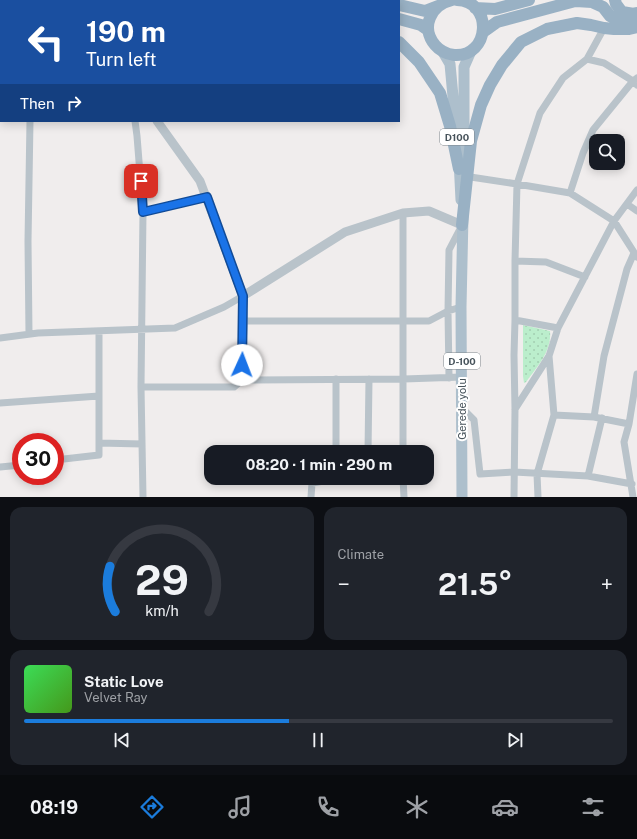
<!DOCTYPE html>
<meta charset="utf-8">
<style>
:root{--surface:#171b24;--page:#20242c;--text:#f1f3f6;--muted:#9ea1a6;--line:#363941;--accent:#1b7cdc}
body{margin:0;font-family:"Public Sans",sans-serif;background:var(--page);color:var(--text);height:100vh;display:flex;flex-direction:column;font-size:15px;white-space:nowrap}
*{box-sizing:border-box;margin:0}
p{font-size:13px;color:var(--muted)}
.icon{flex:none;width:22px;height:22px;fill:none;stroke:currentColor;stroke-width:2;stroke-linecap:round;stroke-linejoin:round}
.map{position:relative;height:497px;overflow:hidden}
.side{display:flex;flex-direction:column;gap:10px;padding:10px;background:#0d0f14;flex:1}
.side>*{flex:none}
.hud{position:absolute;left:0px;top:0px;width:400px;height:122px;box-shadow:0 2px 10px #0003;background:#1a4fa0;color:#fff;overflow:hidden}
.fabs{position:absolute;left:589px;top:134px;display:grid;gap:8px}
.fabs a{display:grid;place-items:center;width:36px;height:36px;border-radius:8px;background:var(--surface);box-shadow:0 2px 10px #0003;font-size:20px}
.speed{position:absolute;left:12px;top:433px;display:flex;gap:8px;font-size:20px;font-weight:700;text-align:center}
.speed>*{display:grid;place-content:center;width:52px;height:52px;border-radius:50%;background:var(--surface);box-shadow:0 2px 10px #0003;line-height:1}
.speed .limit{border:6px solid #d22;background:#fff;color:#111}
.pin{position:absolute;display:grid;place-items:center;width:34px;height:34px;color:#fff;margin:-17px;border-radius:8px;box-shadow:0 2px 6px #0006}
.me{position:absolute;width:44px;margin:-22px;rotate:2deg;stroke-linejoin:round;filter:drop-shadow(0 0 3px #0008)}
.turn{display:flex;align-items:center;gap:14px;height:84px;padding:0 20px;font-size:18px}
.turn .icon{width:52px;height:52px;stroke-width:2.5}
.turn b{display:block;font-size:28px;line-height:34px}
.then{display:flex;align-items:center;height:38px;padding:0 20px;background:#0003;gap:8px;font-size:15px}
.big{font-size:30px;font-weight:700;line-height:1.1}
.side .card{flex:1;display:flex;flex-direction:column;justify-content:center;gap:6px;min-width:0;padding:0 14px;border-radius:12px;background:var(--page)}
.side .dial{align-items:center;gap:0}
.dial svg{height:104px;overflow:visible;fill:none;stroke:var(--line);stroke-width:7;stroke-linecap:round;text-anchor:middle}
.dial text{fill:var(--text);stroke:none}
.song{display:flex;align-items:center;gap:12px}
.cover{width:48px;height:48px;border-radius:6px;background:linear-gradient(135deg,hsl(130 70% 55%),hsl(100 70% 35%))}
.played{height:4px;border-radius:2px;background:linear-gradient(90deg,var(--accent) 45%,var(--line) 45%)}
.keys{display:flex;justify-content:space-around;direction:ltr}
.heat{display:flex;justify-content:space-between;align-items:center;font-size:22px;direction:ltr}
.side .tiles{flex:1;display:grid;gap:10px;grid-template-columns:1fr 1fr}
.card:last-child{grid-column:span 2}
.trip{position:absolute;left:204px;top:445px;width:230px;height:40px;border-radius:12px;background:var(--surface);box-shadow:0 2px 10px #0003;font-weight:700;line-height:40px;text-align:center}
.tabs{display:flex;height:64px;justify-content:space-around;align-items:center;background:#090b0e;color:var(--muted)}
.tabs .icon{width:28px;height:28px}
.tabs .current{color:var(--accent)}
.tabs b{font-size:18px;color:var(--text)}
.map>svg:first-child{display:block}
.park{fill:url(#park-dots)}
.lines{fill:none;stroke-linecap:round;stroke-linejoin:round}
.minor{stroke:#b9c3ca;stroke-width:7}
.tertiary{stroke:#b9c3ca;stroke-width:9}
.primary{stroke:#adbfcc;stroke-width:11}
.trunk{stroke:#99b1c4;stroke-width:12}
.route-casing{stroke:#114b97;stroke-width:10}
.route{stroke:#1a73e8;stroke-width:7}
.labels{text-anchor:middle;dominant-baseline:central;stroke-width:4;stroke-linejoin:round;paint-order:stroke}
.shield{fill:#fff;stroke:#7e868c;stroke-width:1}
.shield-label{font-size:10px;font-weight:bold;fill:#46525a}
.street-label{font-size:11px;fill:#46525a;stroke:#fff}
</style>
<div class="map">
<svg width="637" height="497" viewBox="0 0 637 497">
<defs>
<pattern id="park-dots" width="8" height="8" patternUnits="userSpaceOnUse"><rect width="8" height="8" fill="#bec"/><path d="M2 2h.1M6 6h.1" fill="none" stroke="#a2ceb1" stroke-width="1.8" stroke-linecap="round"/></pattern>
</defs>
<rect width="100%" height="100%" fill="#f0eded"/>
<path class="park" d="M 523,325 L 550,331 C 552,351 537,367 526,382 L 524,383 L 523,376 Z"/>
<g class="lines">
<path class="minor" d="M 152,0 L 152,1
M 587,59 L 604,63 L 633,81 L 637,85
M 135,121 L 137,136 L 143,212 L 141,387 L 143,497
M 464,176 L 517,184 L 570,193 L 614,221 L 637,257
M 570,193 L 583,153 L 593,130 L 633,81 L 637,78
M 627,204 L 637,211
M 143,212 L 207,197
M 403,213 L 403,452
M 515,261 L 546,262 L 585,277
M 515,320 L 558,328
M 244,321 L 429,321 L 448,311 L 461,307
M 29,334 L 28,241 L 30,121
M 0,338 L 38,333 L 175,328 L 224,307 L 243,296 L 244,321 L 242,380
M 449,378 L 448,311 L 449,250 L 461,227
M 336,379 L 336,452
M 141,387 L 234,387 L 242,380 L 404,379 L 462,377
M 0,403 L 99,396
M 462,408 L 474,420 L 480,474 L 514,472 L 588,476 L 632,484
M 515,409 L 549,356
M 554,415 L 594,417 L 629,424
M 594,417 L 604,356 L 627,269 L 634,253
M 99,443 L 142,444
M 368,452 L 369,379
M 55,460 L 99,455 L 99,331
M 0,467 L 21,465
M 588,476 L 602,418
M 403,478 L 404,497
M 324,481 L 339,478
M 311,497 L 312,483 L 324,481 L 327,478
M 514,497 L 515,409 L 514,355 L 515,320 L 515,261 L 517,184 L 540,113 L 563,78 L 587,59 L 604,28
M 538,497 L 537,474 L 554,415 L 549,356 L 558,328 L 614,221 L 637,190
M 633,497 L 624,442 L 629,424 L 637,374"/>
<path class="tertiary" d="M 105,1 L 105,0
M 0,76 L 1,77
M 157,121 L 200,181 L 243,296 L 345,232 L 403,213 L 429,211 L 462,225"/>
<path class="primary" d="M 443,52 L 450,64 L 457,140
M 459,160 L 461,200
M 464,162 L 464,67 L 471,51
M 462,497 L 461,307 L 463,216"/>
<path class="trunk" d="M 313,0 L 320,1
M 375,0 L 380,1
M 452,0 C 431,5 420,27 435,45 C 440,51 447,54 454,55 C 490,58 494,1 457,0
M 615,0 L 616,4 L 622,12 L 634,14 L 637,13
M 576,1 L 592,2 L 603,7 L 610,16 L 621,21 L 636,24
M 399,5 L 425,11 L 438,6
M 475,8 L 495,9 L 529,0
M 399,19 L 421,25 L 428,30
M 483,32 L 497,22 L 579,0
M 399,42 L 419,62 L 440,93 L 450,126 L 459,169
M 462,225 L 471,141 L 481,105 L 490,85 L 502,65 L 521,42 L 547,29 L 577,23 L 591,25 L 604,28 L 614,29 L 629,29 L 637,27"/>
</g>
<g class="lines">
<defs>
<path id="route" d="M 141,181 L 143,212 L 207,197 L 243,296 L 242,365"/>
</defs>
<use href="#route" class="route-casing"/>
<use href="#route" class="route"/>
</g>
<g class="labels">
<g class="shield">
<rect x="440" y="129" width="34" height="16" rx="3"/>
<rect x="444" y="353" width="36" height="16" rx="3"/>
</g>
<g class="shield-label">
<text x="457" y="137">D100</text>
<text x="462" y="361">D-100</text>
</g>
<g class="street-label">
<text transform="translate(462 409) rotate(-90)">Gerede yolu</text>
</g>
</g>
</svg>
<div class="fabs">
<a><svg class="icon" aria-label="search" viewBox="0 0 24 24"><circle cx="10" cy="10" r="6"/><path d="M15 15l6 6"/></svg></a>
</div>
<div class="speed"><div class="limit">30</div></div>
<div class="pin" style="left:141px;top:181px;background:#d93025"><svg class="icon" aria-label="arrive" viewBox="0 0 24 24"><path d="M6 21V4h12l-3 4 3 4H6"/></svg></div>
<svg class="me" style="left:242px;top:365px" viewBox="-20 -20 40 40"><circle r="19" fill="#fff"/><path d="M0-13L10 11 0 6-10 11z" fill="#1a73e8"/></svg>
<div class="trip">08:20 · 1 min · 290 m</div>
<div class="hud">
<div class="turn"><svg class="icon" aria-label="left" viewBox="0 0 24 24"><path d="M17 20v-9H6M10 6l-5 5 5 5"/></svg><div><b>190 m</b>Turn left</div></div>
<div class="then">Then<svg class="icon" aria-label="right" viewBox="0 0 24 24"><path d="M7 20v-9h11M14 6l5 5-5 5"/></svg></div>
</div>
</div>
<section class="side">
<div class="tiles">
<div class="card dial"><svg viewBox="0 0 100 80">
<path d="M14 69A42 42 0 1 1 86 69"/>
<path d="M14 69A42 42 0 0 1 10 34" stroke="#1b7cdc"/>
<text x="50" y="56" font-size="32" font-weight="700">29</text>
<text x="50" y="72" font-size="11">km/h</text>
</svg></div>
<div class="card"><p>Climate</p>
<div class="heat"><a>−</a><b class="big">21.5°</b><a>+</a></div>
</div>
<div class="card">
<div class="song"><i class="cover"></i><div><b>Static Love</b><p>Velvet Ray</p></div></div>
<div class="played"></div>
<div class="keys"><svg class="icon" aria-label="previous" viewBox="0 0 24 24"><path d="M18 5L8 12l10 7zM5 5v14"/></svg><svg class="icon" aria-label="pause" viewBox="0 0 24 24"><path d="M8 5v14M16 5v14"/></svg><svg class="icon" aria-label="next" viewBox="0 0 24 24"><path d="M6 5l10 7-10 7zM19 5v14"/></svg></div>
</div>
</div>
</section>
<nav class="tabs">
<b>08:19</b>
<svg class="icon current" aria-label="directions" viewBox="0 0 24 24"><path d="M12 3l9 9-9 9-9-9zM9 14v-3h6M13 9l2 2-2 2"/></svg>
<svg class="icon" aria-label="music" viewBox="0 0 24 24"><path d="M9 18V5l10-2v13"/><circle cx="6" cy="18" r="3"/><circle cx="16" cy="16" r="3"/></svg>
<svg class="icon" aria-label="phone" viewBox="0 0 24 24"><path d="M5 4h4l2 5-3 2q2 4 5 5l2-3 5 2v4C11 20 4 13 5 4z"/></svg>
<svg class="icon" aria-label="climate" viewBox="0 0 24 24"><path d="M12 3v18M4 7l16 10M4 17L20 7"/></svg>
<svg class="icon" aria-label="car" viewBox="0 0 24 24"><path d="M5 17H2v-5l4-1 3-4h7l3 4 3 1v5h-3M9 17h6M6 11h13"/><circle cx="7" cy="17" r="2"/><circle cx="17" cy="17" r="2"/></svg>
<svg class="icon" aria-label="filters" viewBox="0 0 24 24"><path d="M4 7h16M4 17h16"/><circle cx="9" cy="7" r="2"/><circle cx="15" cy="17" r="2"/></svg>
</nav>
